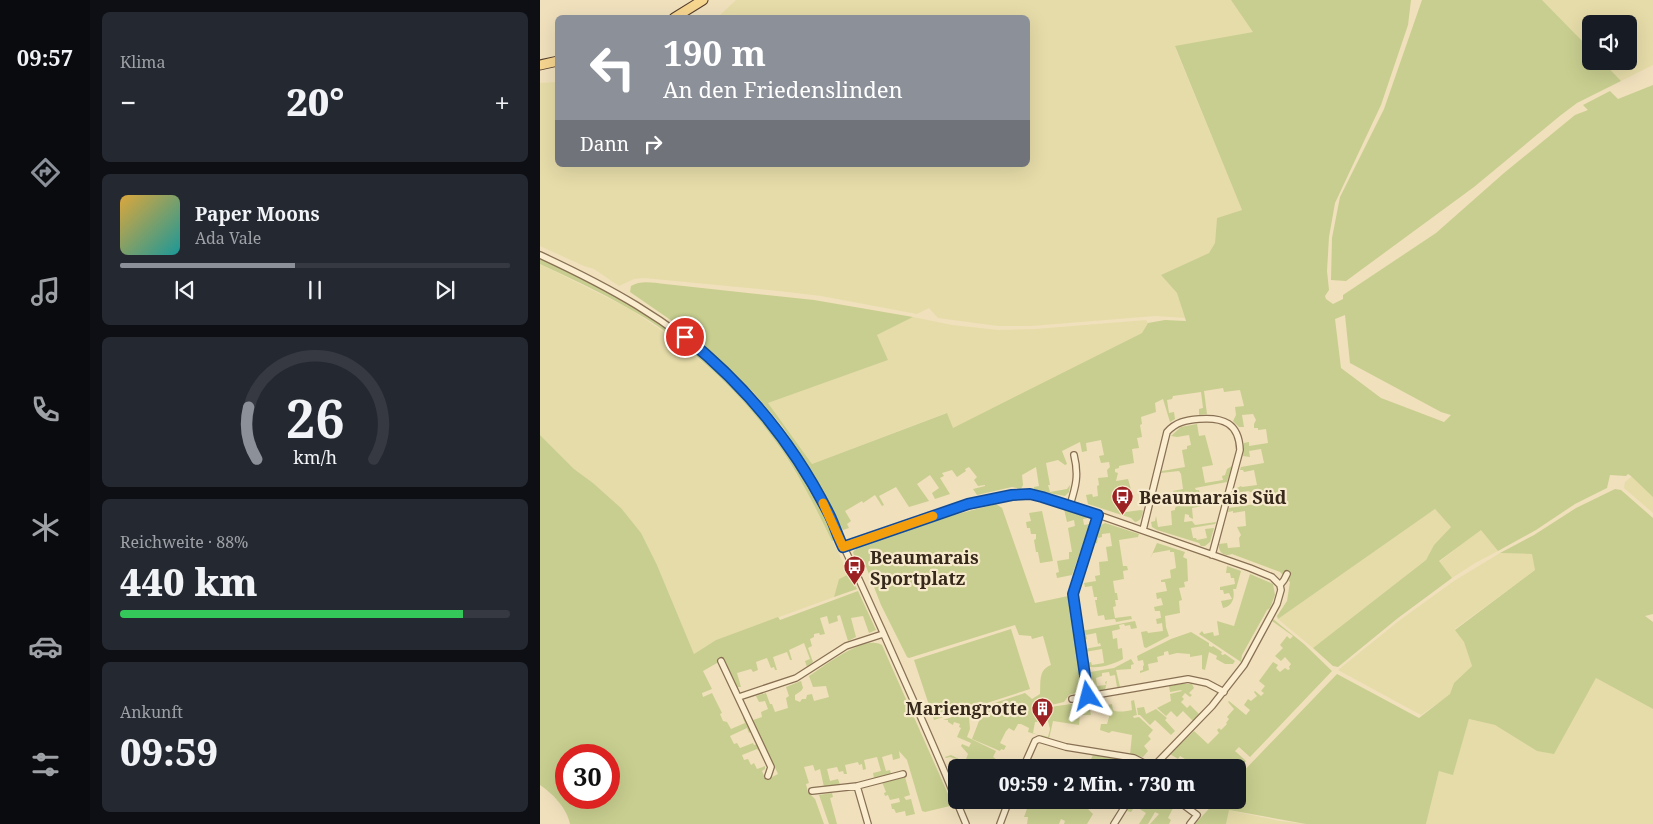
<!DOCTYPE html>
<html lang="de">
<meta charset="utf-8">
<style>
:root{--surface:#171b24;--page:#242831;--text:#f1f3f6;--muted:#9ea1a6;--line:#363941;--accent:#8c9099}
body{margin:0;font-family:"Noto Serif",serif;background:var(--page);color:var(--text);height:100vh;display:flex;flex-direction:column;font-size:19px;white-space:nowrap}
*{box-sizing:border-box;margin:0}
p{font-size:16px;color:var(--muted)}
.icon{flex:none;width:28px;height:28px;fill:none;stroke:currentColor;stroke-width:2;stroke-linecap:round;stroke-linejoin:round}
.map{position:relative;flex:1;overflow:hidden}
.panel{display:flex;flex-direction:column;gap:12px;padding:12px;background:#0d0f14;width:450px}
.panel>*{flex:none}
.guide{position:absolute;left:15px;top:15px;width:475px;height:152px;border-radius:8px;box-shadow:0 5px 20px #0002;background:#8c9099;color:#fff;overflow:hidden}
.controls{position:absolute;left:1042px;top:15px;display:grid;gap:10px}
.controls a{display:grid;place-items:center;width:55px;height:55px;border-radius:8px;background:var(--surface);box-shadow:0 5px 20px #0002;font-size:25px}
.speed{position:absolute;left:15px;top:744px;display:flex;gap:10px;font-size:25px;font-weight:700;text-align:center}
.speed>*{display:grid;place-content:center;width:65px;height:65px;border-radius:50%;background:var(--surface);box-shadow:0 5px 20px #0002;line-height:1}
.speed .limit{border:8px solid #d22;background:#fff;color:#111}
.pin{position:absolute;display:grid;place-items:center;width:42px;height:42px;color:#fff;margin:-21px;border:2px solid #fff;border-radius:50%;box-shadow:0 1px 5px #0007}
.me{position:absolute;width:55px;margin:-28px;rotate:351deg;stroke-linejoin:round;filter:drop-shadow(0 0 4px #0008)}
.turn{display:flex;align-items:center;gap:18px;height:105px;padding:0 25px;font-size:22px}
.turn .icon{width:65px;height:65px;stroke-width:2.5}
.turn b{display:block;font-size:35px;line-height:42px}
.then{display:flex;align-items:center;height:48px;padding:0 25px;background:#0003;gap:10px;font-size:19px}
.big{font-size:38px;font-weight:800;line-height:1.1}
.panel .card{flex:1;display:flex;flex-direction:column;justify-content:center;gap:8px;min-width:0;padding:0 18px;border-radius:8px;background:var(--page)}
.panel .dial{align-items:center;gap:0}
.dial svg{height:130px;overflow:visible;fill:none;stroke:var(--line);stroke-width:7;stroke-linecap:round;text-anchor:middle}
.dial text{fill:var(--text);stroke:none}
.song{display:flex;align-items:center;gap:15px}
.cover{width:60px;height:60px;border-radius:8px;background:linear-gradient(135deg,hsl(40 70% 55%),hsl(180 70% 35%))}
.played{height:5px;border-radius:2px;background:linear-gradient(90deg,var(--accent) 45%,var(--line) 45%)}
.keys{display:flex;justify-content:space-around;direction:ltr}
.heat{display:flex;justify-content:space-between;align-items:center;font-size:28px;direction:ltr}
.charge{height:8px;border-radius:4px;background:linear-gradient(90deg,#34c759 88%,var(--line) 0)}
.trip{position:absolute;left:408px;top:759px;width:298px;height:50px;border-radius:8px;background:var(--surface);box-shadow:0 5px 20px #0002;font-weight:800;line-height:50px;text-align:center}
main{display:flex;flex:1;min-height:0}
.tab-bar{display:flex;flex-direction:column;width:90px;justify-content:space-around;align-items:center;background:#090b0e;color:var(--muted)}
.tab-bar .icon{width:35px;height:35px}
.tab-bar .active{color:var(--accent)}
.tab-bar b{font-size:22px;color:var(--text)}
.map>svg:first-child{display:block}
.farmland{fill:#e6dca9}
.green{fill:#c8ce8f;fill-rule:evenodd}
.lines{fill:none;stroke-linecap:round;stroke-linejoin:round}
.street-casing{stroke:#887054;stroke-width:8}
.primary-casing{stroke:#553e2a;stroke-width:11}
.street{stroke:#fbedcf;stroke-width:5.5}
.primary{stroke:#f7d690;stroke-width:9}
.route-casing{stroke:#114b97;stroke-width:12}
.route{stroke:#1a73e8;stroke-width:9}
.slow{stroke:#f59e0b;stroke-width:9}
.labels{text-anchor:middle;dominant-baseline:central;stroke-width:4.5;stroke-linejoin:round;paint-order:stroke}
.poi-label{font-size:18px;font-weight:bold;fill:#36281a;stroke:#f7eacc;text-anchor:start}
</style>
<main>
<nav class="tab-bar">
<b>09:57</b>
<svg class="icon active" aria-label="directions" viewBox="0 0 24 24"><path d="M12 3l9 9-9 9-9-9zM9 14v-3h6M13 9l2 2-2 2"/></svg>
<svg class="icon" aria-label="music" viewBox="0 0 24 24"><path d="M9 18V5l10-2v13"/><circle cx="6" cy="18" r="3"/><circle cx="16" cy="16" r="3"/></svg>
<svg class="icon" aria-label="phone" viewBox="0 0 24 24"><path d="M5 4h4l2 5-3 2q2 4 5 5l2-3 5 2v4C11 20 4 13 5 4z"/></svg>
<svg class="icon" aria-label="climate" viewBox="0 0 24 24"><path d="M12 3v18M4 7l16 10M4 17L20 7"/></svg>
<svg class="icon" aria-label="car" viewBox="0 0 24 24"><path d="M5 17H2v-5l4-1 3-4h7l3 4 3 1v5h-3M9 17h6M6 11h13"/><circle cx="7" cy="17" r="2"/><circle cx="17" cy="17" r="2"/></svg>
<svg class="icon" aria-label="filters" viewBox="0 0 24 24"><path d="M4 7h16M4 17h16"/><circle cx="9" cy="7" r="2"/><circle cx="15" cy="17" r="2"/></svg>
</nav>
<section class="panel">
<div class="card"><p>Klima</p>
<div class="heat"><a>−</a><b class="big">20°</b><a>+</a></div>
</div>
<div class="card">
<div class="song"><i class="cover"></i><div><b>Paper Moons</b><p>Ada Vale</p></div></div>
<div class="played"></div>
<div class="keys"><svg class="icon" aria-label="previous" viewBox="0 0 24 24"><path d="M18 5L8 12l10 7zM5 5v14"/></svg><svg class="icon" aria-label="pause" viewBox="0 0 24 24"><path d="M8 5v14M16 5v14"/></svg><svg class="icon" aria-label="next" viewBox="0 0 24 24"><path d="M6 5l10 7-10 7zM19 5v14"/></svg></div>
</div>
<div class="card dial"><svg viewBox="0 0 100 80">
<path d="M14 69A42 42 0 1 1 86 69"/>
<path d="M14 69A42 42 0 0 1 9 37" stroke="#8c9099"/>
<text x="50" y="56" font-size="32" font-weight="700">26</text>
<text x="50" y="72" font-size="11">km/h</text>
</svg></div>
<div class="card"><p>Reichweite · 88%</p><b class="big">440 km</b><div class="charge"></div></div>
<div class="card"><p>Ankunft</p><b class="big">09:59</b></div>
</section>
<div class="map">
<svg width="1113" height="824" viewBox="0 0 1113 824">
<rect width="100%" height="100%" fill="#f0e0bc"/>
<path class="farmland" d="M 196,0 L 691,0 L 714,32 L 635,47 L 702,210 L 677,218 L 675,243 L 669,253 L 621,275 L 637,293 L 645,318 L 615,316 L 491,326 L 458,326 L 398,318 L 389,308 L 377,314 L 281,296 L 239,291 L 104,278 L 94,279 L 79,286 L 54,269 L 44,266 L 0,246 L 0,83 L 17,82 L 18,165 L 488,165 L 488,18 L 178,17 Z
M 1002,0 L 1113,0 L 1113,65 L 1081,81 L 1062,61 L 1089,61 L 1089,24 L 1051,24 L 1051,50 Z
M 0,264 L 90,309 L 133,338 L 175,373 L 199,397 L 227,429 L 243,452 L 270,496 L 309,574 L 299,579 L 294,597 L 176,640 L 154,654 L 117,565 L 81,508 L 53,483 L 34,469 L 0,435 Z
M 373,317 L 412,325 L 458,330 L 496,329 L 606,320 L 608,323 L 602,333 L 417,427 L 412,428 L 406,413 L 272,464 L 228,403 L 348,360 L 337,335 Z
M 1113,459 L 1113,513 L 1084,488 L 1085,482 Z
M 895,509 L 911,527 L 894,545 L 886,560 L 773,648 L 738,619 Z
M 941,529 L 958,551 L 935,563 L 912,578 L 899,562 Z
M 960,553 L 993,554 L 995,570 L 915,629 L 924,642 L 932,666 L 914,683 L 911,694 L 881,715 L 798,670 L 860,620 L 914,581 Z
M 1056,678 L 1113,709 L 1113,824 L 886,824 L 899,771 L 913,774 L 929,719 L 955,725 L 997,751 Z
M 688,810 L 740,821 L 766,824 L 686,824 Z"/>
<path class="green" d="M 691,0 L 871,0 L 868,25 L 841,105 L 795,203 L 789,237 L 787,271 L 789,290 L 785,296 L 786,299 L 793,304 L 803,299 L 803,295 L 896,233 L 964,173 L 1035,115 L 1048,110 L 1043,105 L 1070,91 L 1078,99 L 1113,85 L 1113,497 L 1091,476 L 1088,474 L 1086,476 L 1070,475 L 1067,488 L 1035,504 L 996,530 L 958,551 L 941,530 L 899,561 L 912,578 L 858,618 L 798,667 L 793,666 L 773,648 L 886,560 L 894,545 L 911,527 L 895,509 L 738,619 L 737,616 L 747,601 L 750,582 L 740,572 L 692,554 C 686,556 681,555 679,548 L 679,544 L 687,543 L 688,548 L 700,547 L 699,538 L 701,535 L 697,527 L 706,526 L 705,511 L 693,513 L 693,511 L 688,512 L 689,508 L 716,504 L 713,493 L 708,491 L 698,493 L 700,503 L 690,505 L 695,489 L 701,486 L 702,487 L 717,485 L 714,470 L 704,472 L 703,470 L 700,470 L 701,467 L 724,463 L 721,449 L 709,451 L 710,457 L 703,456 L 704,443 L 709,442 L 709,446 L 728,443 L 726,429 L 718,430 L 718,428 L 714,428 L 714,424 L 716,420 L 713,414 L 702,415 L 704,427 L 699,427 L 693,421 L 696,415 L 695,407 L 704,406 L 700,390 L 684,392 L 683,388 L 664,391 L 667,414 L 659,415 L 659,409 L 663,408 L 661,392 L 633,396 L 632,399 L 627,400 L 629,413 L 634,412 L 635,419 L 630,422 L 623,399 L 615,403 L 616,412 L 601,417 L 602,424 L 600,425 L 602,437 L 597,438 L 599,448 L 592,449 L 594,463 L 579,466 L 579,468 L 575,469 L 575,472 L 578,473 L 576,481 L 588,479 L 592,493 L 573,496 L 572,499 L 582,498 L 586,512 L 601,510 L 603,511 C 602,516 601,521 595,522 L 591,518 L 548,504 L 546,495 L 552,494 L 553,497 L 558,496 L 557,486 L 559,485 L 558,478 L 568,477 L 567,470 L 570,467 L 569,462 L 561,463 L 559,456 L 564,455 L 561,440 L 546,443 L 547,451 L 542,452 L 540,442 L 522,451 L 527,464 L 525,465 L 518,460 L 506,463 L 510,485 L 508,485 L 510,492 L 527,489 L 530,485 L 529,492 L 525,496 L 494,490 L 494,487 L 499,486 L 496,467 L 482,475 L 483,485 L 481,489 L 472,487 L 437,495 L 433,489 L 445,486 L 445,485 L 438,486 L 434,480 L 437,477 L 429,467 L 425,469 L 426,471 L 417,477 L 412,470 L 402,473 L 404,476 L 400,478 L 410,494 L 395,499 L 392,493 L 399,488 L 390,475 L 377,484 L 389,501 L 369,507 L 356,487 L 339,496 L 344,505 L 342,506 L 335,495 L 323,503 L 322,501 L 305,511 L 311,521 L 307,524 L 309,528 L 303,530 L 266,462 L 242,426 L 213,392 L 189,368 L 148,332 L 90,292 L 91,286 C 101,280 113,283 125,284 L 274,300 L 373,317 L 337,335 L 348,360 L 228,403 L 272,464 L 407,413 L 413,428 L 602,333 L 608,323 L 625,320 L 646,321 L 637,293 L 621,275 L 669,253 L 675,243 L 677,218 L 702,210 L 635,46 L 713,32 ZM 805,315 L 810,363 L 901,412 L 911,415 L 904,422 L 841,398 L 801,368 L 795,319 Z
M 882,0 L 1002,0 L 1051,50 L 1051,61 L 1062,61 L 1081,81 L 1037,103 L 1021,115 L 934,187 L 806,281 L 791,280 L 792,238 L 800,197 L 844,109 Z
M 0,259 C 31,273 63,288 92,305 C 152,341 208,391 247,449 C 266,478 281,508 296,539 L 292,541 C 273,502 254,464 227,430 C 193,385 138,335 88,308 C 60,292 30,278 0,264 Z
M 657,424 L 659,436 L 665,435 L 673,465 L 662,467 L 665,483 L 683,480 L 682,476 L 685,475 L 687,469 L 692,466 L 687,482 L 655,488 L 656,490 L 659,490 L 662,506 L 652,508 L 653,519 L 649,517 L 649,515 L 645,514 L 644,522 L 652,521 L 655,525 L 676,522 L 675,524 L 651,528 L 653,538 L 656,538 L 657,540 L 667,538 L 665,529 L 674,528 L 670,542 L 665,546 L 661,546 L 659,543 L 617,530 L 612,527 L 611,522 L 615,521 L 616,516 L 618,527 L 632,525 L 631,511 L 635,510 L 635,508 L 638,505 L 637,494 L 634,494 L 633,491 L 643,489 L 641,474 L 639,471 L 621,473 L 622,471 L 645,467 L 642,450 L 647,449 L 647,446 L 651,445 L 649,435 L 637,437 L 631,436 L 641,427 Z
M 0,435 L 34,469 L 53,483 L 81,508 L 101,533 L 117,565 L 154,654 L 176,640 L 238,617 L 240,620 L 318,591 L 336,630 L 329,633 L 323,616 L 311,618 L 316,637 L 308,641 L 300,615 L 297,616 L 298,621 L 289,624 L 287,616 L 280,618 L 285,634 L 280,635 L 279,633 L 274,634 L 274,637 L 270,639 L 272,646 L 268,648 L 273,662 L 267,667 L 265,661 L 270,659 L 264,643 L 249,650 L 252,660 L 250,660 L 247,652 L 233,657 L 237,670 L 235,670 L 234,667 L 231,668 L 227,658 L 216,662 L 218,670 L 213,672 L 211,669 L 197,673 L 201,687 L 197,687 L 184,659 L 163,671 L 172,689 L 162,693 L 163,697 L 172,693 L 182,713 L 180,714 L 183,721 L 187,722 L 191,729 L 205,723 L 203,718 L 204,718 L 211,732 L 209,733 L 207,728 L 190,736 L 194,744 L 197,743 L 200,748 L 213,743 L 214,745 L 217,744 L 220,750 L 219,751 L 217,749 L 202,755 L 204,760 L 208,759 L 211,765 L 214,763 L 217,769 L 225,766 L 225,769 L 222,771 L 226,780 L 238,774 L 213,720 L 222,717 L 221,712 L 228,709 L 225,701 L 219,702 L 216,696 L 226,693 L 230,704 L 232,704 L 235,712 L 248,708 L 246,698 L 249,696 L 246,687 L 261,681 L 263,688 L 261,691 L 255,695 L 255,700 L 260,702 L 262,699 L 266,699 L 267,695 L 272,694 L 274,701 L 289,697 L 286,686 L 273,687 L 269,676 C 284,666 325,634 342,645 L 412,803 L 410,806 L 385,812 L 382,811 L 367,760 L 359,751 L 360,758 L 353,760 L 352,754 L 342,757 L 346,771 L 350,770 L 351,774 L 334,778 L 333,773 L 341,771 L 337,757 L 324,760 L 326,769 L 323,770 L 322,764 L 319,765 L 318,762 L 305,765 L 307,774 L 304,774 L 303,771 L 299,772 L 297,767 L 287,769 L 290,781 L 298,779 L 300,785 L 284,787 L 280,769 L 275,771 L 273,765 L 264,767 L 269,783 L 266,784 L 268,792 L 275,799 L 284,824 L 30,824 C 27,808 13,794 0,785 ZM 26,755 L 69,755 L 69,798 L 26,798 Z
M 1075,489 L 1081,490 L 1113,518 L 1113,614 L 1105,616 L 1113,622 L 1113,709 L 1056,678 L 1014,754 L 997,751 L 955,725 L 929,719 L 913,775 L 899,771 L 886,824 L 766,824 L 689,810 L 686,824 L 655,824 L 677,800 L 696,800 L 696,779 L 797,674 L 879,718 L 910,694 L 914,683 L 932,666 L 924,642 L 915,630 L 995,570 L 992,554 L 960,553 L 994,535 L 1036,508 Z
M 456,504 L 462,508 L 495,603 L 528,596 L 542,691 L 529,695 L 524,702 L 511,705 L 510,707 L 538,703 L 539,708 L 545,707 L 544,702 L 548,701 L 551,715 L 540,715 L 539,725 L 513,721 L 509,739 L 501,736 L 501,735 L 508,737 L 510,729 L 508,721 L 495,722 L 493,733 L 498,735 L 488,732 L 489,728 L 481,724 L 478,724 L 474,731 L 469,728 L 466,731 L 460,743 L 466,746 L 464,750 L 461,749 L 460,751 L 432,739 L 441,716 L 429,717 L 430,729 L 427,737 L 456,751 L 453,757 L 459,761 L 458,765 L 459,766 L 459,767 L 424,767 L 418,765 L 420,760 L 410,757 L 406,758 L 405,757 L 411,755 L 421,760 L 426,759 L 428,754 L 421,746 L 422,744 L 429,747 L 431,743 L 417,737 L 421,728 L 419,727 L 420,724 L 414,722 L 413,725 L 408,722 L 408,720 L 403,720 L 485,693 L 492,699 L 500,694 C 501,682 498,670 511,665 L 503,636 L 492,639 L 491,636 L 479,635 L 475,625 L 369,658 L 367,657 L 341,605 L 325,564 L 316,562 L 313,552 L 318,547 L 414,515 Z
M 524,509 L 546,517 L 548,518 L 543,519 L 544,525 L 550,524 L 532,575 L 517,578 L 516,573 L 519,572 L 517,561 L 529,559 L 529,552 L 532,552 L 528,528 L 535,526 L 534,520 L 527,522 Z
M 502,511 L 513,561 L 500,563 L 498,552 L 496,552 L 494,540 L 496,539 L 496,534 L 491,534 L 490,528 L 487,528 L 486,522 L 491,521 L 489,513 Z
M 565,523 L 599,534 L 598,537 L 579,540 L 583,566 L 587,566 L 588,570 L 583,571 L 584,579 L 573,581 L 575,593 L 577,593 L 578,600 L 575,600 L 576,606 L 573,607 L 575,618 L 591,616 L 592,619 L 576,622 L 575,619 L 565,620 L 564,615 L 558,616 L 555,600 L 557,600 L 557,597 L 554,597 L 552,586 L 545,587 L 544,583 L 556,581 L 555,576 L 560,575 L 559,562 L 568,561 L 566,547 L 572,546 L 570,533 L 562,534 L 562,537 L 558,538 L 557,543 L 553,544 L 559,526 Z
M 617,543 L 645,552 L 643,557 L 647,559 L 648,581 L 644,582 L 645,587 L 639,588 L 642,600 L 639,601 L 640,613 L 625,616 L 626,627 L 629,636 L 606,648 L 604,647 L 601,632 L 607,631 L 608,633 L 623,631 L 622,623 L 617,624 L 616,619 L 621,618 L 620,611 L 615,611 L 614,607 L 623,605 L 621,598 L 617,599 L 616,593 L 627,591 L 625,582 L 621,582 L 621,580 L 631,578 L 630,570 L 636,568 L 634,552 L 630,552 L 630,550 L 613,553 L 610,559 Z
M 687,566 L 701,571 L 696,589 L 693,589 C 695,597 693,606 683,608 L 681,601 L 692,599 L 689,593 L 684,594 L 683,590 L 680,590 L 680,587 L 695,584 L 694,578 L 691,578 L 690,573 L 686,573 Z
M 309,574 L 317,589 L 294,597 L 299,579 Z
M 710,574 L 733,584 L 735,595 L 730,608 L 727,610 L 702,655 L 701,662 L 659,634 L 662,631 L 664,634 L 673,632 L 674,636 L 679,635 L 677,621 L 694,626 Z
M 733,619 L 764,644 L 792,671 L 710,757 L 699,747 L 695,751 L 706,761 L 696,772 L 696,768 L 686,767 L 683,764 L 680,767 L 640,767 L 645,759 L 640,756 L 638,759 L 630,754 L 654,731 L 668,744 L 679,733 L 677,730 L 679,728 L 681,730 L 687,724 L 686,723 L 689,719 L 687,717 L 694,709 L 688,702 L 689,701 L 706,715 L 710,710 L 704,705 L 708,699 L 711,701 L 717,696 L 714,692 L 715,691 L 721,696 L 724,693 L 721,691 L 725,686 L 719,681 L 733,662 L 738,665 L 736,668 L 740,672 L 745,668 L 748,670 L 750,669 L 749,667 L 751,664 L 745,657 L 741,661 L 735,656 L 743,648 L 740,645 L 747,636 L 750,639 L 753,636 L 732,621 Z
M 595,621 L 597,628 L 591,629 L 590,625 L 585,626 L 584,624 L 579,625 L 580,629 L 572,631 L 573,639 L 577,638 L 578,649 L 582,648 L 583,659 C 574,664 557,670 547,666 L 546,663 L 551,662 L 552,665 L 564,663 L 562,649 L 545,652 L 544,649 L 561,646 L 560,643 L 558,644 L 556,633 L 546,635 L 547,639 L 542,640 L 541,631 Z
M 471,629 L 490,689 L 394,720 L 374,660 Z
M 651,632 L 669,643 L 669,646 L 672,647 L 673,646 L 682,652 L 681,654 L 683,655 L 685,654 L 695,661 L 693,664 L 685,664 L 676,659 L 677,656 L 669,652 L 665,670 L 662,669 L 662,655 L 650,657 L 650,654 L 637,653 L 629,655 L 628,651 L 624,652 L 624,655 L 617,657 L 618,662 L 608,664 L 609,670 L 600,673 L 600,671 L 603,670 L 603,666 L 604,665 L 603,660 L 598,661 L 597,656 L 631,639 Z
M 591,659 L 594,664 L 591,665 L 591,669 L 576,670 L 580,687 L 577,687 L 575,675 L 570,676 L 569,672 L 562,673 L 562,676 L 556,678 L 557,686 L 566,685 L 565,682 L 567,681 L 565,690 L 552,691 L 549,674 L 550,672 L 574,668 Z
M 642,684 L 652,684 L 654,688 L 649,693 L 652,695 L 650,697 L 645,693 L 642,697 L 644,699 L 641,702 L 647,708 L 650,705 L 659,714 L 653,721 L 643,711 L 637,717 L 631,711 L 626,716 L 617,708 L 631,701 L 630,694 L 642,691 L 641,690 L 630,692 L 629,686 Z
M 594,700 L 597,715 L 593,716 L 594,718 L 599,717 L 613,730 L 608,736 L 611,739 L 604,746 L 608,751 L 603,757 L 590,755 L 592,735 L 572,731 L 569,733 L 560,730 L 561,724 L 567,724 L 569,717 L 567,705 L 572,704 L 573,710 C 577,713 588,711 592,710 L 591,701 Z
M 604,707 L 606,714 L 616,709 L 627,718 L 625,720 L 635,731 L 631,735 L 615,720 L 610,725 L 600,715 L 598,715 L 597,708 Z
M 553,755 L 593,761 L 602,767 L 563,767 L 564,761 L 551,759 Z
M 365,777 L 370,795 L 364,797 L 366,800 L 371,799 L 375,814 L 366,816 L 365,811 L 356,813 L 354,809 L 352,809 L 351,804 L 360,802 L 359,798 L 350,800 L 348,795 L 345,796 L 344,793 L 346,792 L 342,782 Z
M 292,793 L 293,797 L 290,798 L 297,824 L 289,824 L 279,795 Z
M 503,800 L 557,800 L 548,809 L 553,814 L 547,824 L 524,824 L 525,821 L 521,819 L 519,824 L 487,824 L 488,817 L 484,817 L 488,806 L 492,808 L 494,805 L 500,807 Z
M 601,800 L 612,807 L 616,800 L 620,802 L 622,800 L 633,800 L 636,802 L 628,818 L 631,820 L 629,824 L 610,824 L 619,814 L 615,812 L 608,824 L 599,824 L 606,813 L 595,806 L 591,812 L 587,811 L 593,801 L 598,805 Z"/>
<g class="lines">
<defs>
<path id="street" d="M 0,255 C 69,287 128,319 184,371 C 260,442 300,538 342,630 C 367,687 393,742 416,800
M 530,505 C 536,486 539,475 534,455
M 603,530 L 627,432 C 636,422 646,420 659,419 C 683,417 699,423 700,450 L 672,555
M 303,547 L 428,504 L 461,497 L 490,494 L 530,505 L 710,568 L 732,577 L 740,585
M 181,661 L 231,767 L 228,776
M 548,696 L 533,593 L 558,515
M 199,697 L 256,678 L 306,646 L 343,634
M 532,699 L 648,679 L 667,683 L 684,692
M 483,768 L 495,741 L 499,739 L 526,747 L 594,758 L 612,767
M 612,768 L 672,706 L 704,665 L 737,604 L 741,590 L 740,585 L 744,580 L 747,574
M 317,786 L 328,824
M 272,791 L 317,786 L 363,774
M 416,800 L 426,824
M 637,800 L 657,815 L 650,824
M 460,824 L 469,800
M 574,824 L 589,800"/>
<path id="primary" d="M 134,18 L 163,0
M 0,65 L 18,61"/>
</defs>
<use href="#street" class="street-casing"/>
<use href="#primary" class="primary-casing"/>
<use href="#street" class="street"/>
<use href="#primary" class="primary"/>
</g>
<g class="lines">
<defs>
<path id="route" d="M 145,337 C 205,385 253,443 288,512 C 294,523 297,535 303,547 L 428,504 L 472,495 L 490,494 L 502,497 L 558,515 L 533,594 L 548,696"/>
</defs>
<use href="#route" class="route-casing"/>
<use href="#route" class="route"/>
<path class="slow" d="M 283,503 L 303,547 L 393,516"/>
</g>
<defs>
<symbol id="bus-pin" viewBox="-11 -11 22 30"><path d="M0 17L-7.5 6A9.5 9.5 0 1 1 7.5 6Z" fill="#9b2123" stroke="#f7eacc"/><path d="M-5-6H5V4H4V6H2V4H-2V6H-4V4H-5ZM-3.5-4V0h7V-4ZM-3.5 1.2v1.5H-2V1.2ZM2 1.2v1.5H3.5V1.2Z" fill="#fff"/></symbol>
<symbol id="building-pin" viewBox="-11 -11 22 30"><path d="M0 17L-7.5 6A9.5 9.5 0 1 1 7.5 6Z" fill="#9b2123" stroke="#f7eacc"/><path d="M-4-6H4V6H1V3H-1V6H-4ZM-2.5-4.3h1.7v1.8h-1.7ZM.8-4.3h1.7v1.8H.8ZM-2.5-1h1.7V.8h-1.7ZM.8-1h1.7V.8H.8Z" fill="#fff"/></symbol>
</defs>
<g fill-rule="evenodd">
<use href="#bus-pin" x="570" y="484" width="25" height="34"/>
<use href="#bus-pin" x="302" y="554" width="25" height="34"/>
<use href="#building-pin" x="490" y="696" width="25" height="34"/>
</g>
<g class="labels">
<g class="poi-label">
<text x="599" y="497">Beaumarais Süd</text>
<text x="330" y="557">Beaumarais<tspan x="330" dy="21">Sportplatz</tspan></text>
<text x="487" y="708" text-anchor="end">Mariengrotte</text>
</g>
</g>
</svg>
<div class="controls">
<a><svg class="icon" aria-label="sound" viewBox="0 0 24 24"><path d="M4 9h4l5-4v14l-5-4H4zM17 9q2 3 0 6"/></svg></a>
</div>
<div class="speed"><div class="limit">30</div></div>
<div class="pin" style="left:145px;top:337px;background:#d93025"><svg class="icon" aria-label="arrive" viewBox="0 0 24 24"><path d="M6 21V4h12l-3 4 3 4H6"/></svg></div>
<svg class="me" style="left:548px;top:696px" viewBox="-20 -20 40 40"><path d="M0-17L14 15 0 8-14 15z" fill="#1a73e8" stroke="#fff" stroke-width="4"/></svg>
<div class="trip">09:59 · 2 Min. · 730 m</div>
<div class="guide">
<div class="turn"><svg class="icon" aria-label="left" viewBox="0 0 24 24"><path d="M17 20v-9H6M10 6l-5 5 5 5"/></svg><div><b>190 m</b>An den Friedenslinden</div></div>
<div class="then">Dann<svg class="icon" aria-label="right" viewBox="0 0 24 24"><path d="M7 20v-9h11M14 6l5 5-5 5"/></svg></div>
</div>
</div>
</main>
